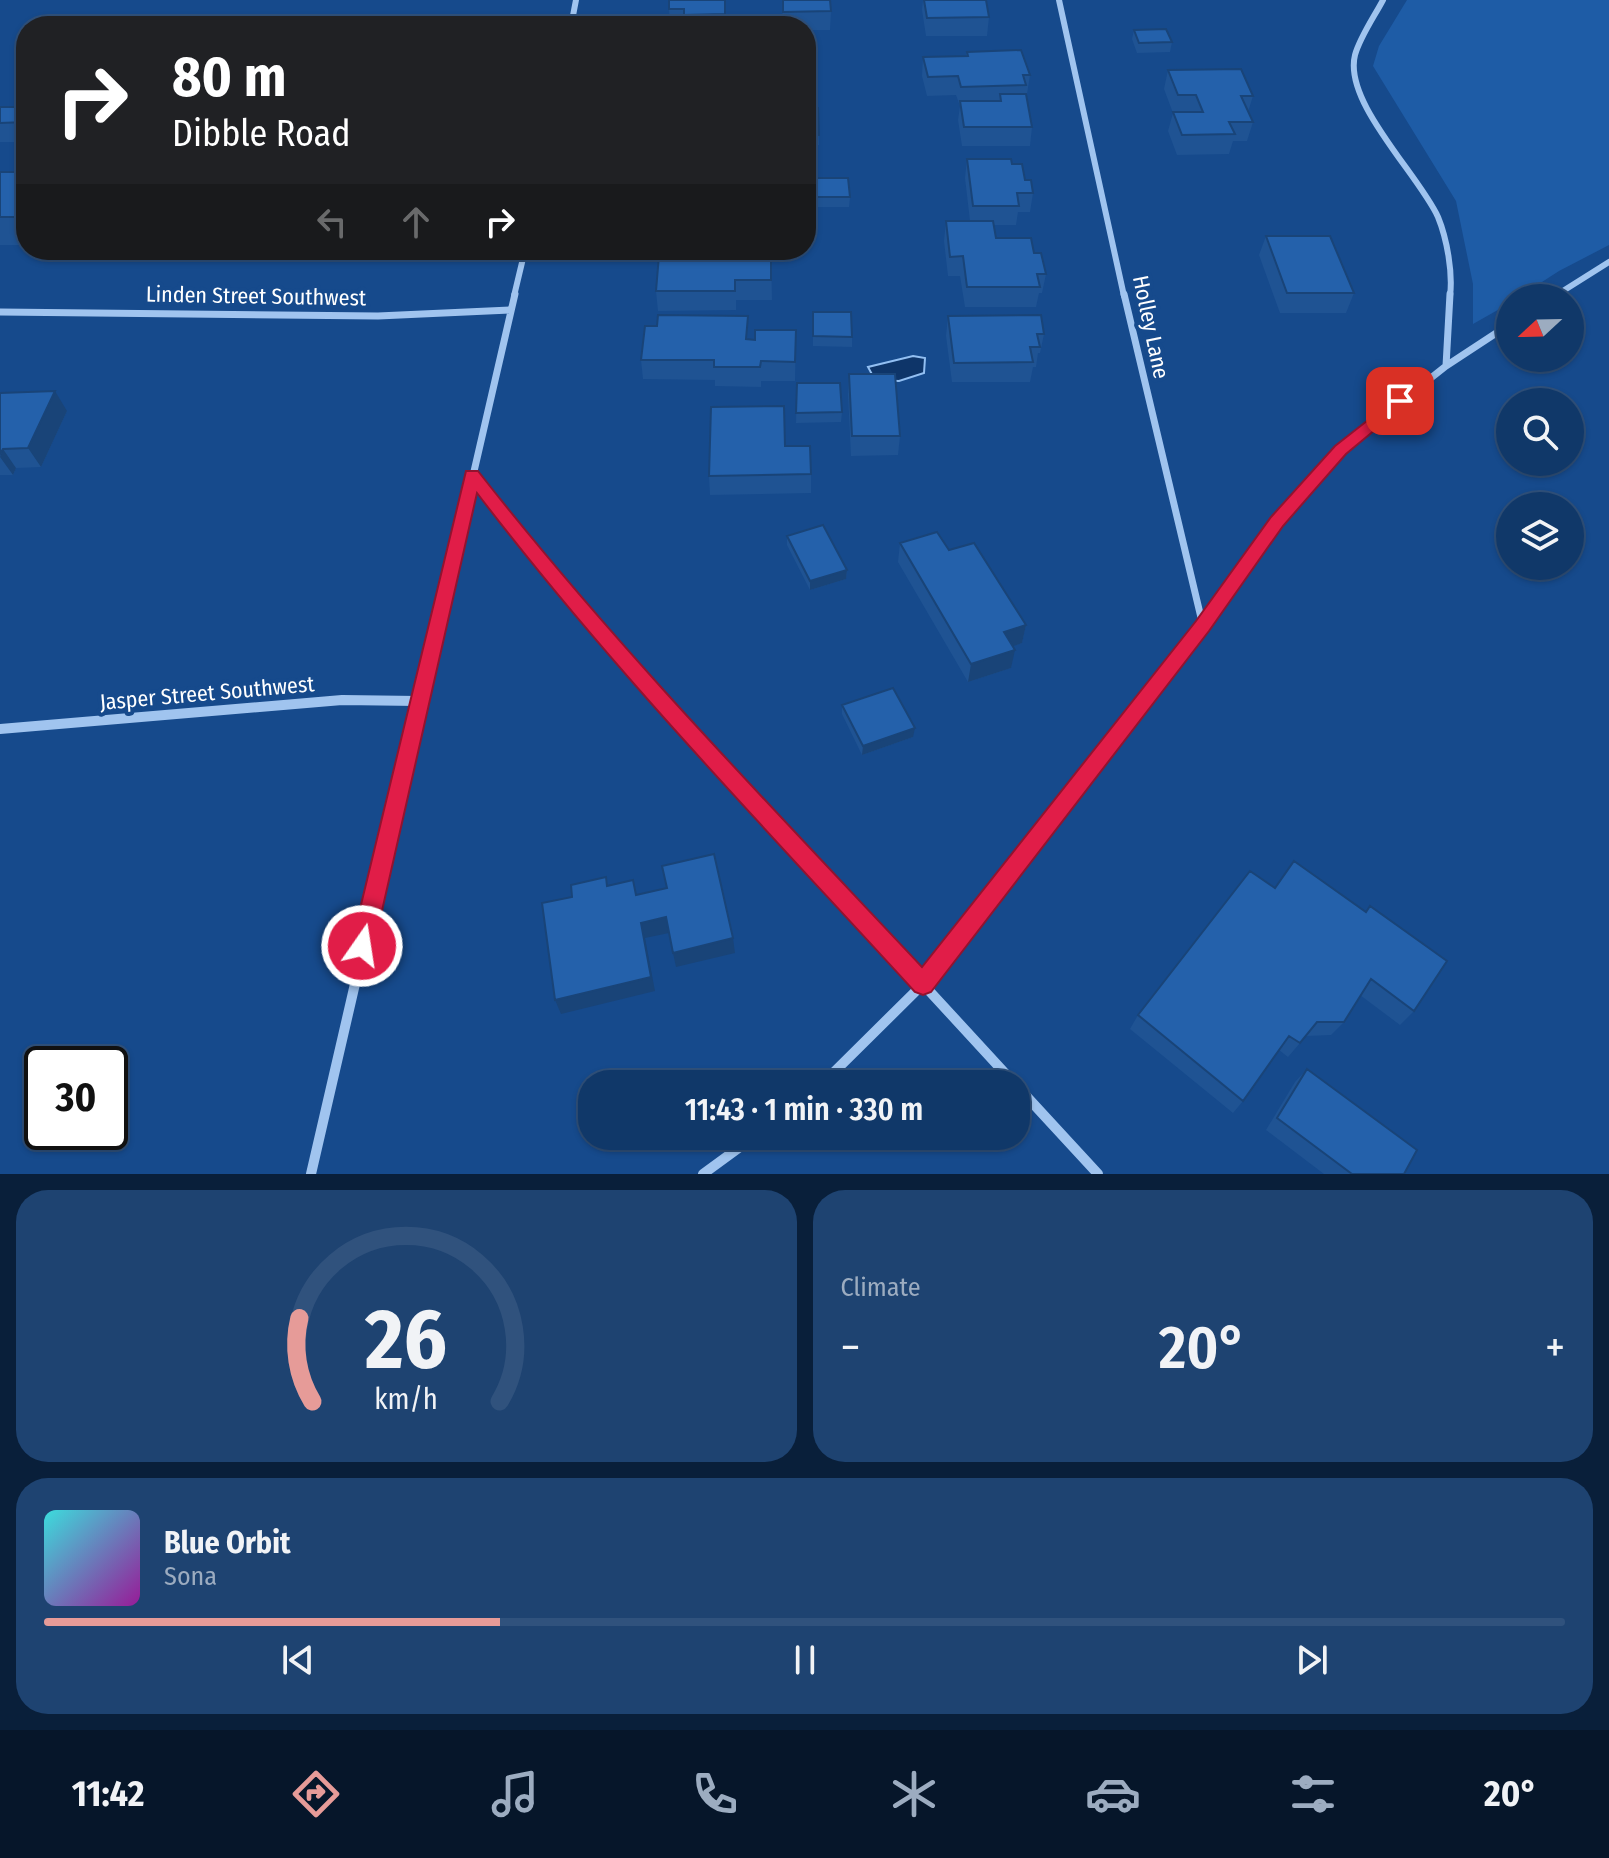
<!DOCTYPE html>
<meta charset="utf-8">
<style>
:root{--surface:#103869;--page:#1e4371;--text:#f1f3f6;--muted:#9cacc0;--line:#30527d;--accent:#e69b98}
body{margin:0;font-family:"Fira Sans Condensed",sans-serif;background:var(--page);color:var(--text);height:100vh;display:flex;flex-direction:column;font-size:30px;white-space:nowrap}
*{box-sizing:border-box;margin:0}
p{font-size:26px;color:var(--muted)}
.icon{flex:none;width:44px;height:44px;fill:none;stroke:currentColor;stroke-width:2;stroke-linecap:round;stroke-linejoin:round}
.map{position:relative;height:1174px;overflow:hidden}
.panel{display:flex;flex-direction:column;gap:16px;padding:16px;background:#091f3a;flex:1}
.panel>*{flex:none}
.banner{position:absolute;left:16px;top:16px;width:800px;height:244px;border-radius:32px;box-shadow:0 2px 6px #0004,0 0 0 2px var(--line);background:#202124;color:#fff;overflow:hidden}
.needle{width:52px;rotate:248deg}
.controls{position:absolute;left:1496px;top:284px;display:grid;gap:16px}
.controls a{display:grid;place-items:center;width:88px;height:88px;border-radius:50%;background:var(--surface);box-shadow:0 2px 6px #0004,0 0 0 2px var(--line);font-size:40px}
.speed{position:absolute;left:24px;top:1046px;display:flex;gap:16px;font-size:40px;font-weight:700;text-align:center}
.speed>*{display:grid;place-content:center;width:104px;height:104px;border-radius:50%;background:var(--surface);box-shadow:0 2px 6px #0004,0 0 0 2px var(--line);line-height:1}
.speed .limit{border:4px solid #111;border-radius:12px;background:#fff;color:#111}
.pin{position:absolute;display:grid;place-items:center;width:68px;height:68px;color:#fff;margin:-34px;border-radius:16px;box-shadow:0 4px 12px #0006}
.me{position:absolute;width:88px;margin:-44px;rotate:13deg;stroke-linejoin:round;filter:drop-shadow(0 0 6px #0008)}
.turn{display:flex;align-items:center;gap:28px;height:168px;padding:0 24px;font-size:36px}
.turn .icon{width:104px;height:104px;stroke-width:2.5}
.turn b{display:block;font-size:56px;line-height:68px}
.lanes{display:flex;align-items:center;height:76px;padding:0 24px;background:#0003;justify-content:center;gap:40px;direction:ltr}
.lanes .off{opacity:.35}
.big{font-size:60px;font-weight:600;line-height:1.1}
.panel .tile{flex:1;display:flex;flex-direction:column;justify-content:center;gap:12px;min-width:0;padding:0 28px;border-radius:32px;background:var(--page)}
.panel .dial{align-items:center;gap:0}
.dial svg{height:208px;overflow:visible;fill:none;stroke:var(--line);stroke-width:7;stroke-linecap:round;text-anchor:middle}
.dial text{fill:var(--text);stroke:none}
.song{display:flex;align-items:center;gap:24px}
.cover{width:96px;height:96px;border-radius:12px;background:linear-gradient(135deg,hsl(180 70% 55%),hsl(300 70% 35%))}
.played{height:8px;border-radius:4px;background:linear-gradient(90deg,var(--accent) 30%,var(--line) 30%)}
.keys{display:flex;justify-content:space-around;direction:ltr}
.heat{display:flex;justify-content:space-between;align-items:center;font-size:44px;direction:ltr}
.panel .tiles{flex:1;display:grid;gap:16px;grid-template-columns:1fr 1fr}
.tile:last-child{grid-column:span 2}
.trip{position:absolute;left:578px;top:1070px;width:452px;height:80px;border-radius:32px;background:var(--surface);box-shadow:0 2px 6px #0004,0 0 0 2px var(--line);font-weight:600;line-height:80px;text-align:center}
.tabs{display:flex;height:128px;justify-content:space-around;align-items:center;background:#06162a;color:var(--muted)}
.tabs .icon{width:56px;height:56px}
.tabs .on{color:var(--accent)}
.tabs b{font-size:36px;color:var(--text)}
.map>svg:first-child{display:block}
.green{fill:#1e5ca6}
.water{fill:#0e3569;stroke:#92bff2;stroke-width:2}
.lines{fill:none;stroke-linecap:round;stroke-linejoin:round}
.minor-far2{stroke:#a0c4ef;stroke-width:6}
.minor-far1{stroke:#a0c4ef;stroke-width:7}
.minor{stroke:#a0c4ef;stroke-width:10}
.wall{fill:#1f5393}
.shaded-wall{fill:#194478}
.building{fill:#2461ab;stroke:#194478;stroke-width:2}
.route{fill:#e11d48;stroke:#92132f;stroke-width:2}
.labels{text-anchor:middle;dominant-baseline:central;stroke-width:8;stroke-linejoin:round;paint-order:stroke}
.street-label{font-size:22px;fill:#fff;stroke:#164a8c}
</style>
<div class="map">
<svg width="1609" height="1174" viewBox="0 0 1609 1174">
<rect width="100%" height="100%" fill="#164a8c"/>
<path class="green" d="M 1407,0 L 1609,0 L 1609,245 L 1559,271 L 1517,298 L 1510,298 L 1510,303 L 1473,324 L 1473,284 L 1456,201 L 1373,66 L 1379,46 Z"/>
<path class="water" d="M 913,356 L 925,358 L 924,373 L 899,381 L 875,380 L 868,367 Z"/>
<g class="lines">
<path class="minor-far2" d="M 1059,0 L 1124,296
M 1383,0 C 1374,17 1360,37 1355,55 C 1343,102 1419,175 1438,217 C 1447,239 1453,273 1450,296
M 571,26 L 576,0
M 514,296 L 525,250
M 1555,296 L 1609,262"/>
<path class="minor-far1" d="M 1124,294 L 1203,626
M 1552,298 L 1559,294
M 0,312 L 378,316 L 511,310
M 1446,366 L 1510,324
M 472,475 L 642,679
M 426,679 L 515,294
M 1162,679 L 1277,521 L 1340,450 L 1446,366 L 1450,294"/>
<path class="minor" d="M 640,677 L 1015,1084
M 0,729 L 342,700 L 418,701
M 822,1084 L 923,984 L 1164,677
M 1016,1085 L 1098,1174
M 311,1174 L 426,677
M 703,1174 L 755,1136"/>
</g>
<path class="wall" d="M 726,0 L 726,26 L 670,26 L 669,9 Z
M 782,0 L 831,11 L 830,30 L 806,30 L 806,26 L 783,26 Z
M 923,0 L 986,0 L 989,17 L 987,36 L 926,36 L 922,10 Z
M 1134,30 L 1172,42 L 1170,52 L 1137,53 L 1132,39 Z
M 967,52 L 1030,75 L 1027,94 L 1025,94 L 1032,127 L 1030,146 L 962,146 L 958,120 L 960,106 L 956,95 L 927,96 L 922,76 L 923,57 L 966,56 Z
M 1168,70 L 1253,96 L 1248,112 L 1253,122 L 1247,141 L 1233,141 L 1229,154 L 1177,155 L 1168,131 L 1173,113 L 1164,89 Z
M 26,102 L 26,142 L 0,142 L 0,107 L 23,107 Z
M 818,108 L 819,145 L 806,145 L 806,109 Z
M 967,159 L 1012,164 L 1033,193 L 1030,212 L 1018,212 L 1016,225 L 993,225 L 996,238 L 1034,253 L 1046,274 L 1042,293 L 1039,293 L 1036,307 L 965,307 L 960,276 L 948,276 L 944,241 L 946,221 L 970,221 L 965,178 Z
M 0,172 L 26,172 L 26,245 L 0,245 Z
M 815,178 L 850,197 L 849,207 L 816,207 Z
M 1266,236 L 1354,293 L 1346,313 L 1280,313 L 1259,255 Z
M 771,255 L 772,300 L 736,300 L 736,310 L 658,311 L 656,291 Z
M 813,312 L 852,337 L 852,347 L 813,346 Z
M 948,316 L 1044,334 L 1040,353 L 1038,353 L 1036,367 L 1033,367 L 1030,382 L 952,382 L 946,336 Z
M 796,330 L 795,381 L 761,381 L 761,387 L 715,386 L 715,380 L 643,379 L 641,360 L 748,339 L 755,340 Z
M 849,374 L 900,436 L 898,455 L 851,456 L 848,394 Z
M 797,383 L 842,412 L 841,422 L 796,423 Z
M 0,393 L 67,411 L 41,467 L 16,468 L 13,475 L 0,475 Z
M 785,446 L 811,474 L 811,493 L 710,495 L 709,476 Z
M 787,536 L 847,570 L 846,579 L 810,590 L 787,545 Z
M 900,543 L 949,550 L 1026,625 L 1022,643 L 1013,646 L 1011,668 L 968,682 L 898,562 Z
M 842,705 L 913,737 L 862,755 L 842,714 Z
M 1250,871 L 1414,1011 L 1400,1025 L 1360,995 L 1344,1022 L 1331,1035 L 1306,1036 L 1288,1057 L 1279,1050 L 1243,1101 L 1233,1113 L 1130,1029 L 1138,1015 Z
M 1307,1069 L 1404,1174 L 1324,1174 L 1266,1130 L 1295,1082 Z"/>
<path class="shaded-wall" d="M 26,209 L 26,226 L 21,217 Z
M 55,391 L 67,411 L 41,467 L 28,448 Z
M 3,449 L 16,468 L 13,475 L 0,457 Z
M 847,570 L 846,579 L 810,590 L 810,581 Z
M 1026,625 L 1022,643 L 1000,651 L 1004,632 Z
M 1015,650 L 1011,668 L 968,682 L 971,664 Z
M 915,728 L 913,737 L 862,755 L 863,746 Z
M 666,917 L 669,933 L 645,938 L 655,991 L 561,1014 L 555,1000 L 641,923 Z
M 733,938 L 735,953 L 676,967 L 673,953 Z"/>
<path class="building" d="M 669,0 L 725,0 L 725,14 L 684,15 L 684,9 L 669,9 Z
M 783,0 L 830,0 L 831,11 L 783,12 Z
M 924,0 L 986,0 L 989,17 L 927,18 Z
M 1166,29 L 1172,42 L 1139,43 L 1134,30 Z
M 1021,50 L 1030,75 L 1023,75 L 1026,85 L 961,87 L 958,76 L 928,77 L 923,57 L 968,56 L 967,52 Z
M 1241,69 L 1253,96 L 1241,96 L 1253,122 L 1229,122 L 1235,134 L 1182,135 L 1173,112 L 1203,112 L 1196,95 L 1178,95 L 1168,70 Z
M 1000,94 L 1026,94 L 1032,127 L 964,127 L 960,101 L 1001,101 Z
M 26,102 L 26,122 L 0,123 L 0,107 L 23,107 Z
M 818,108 L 819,135 L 806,135 L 806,109 Z
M 967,159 L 1011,159 L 1012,164 L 1022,164 L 1025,180 L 1031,180 L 1033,193 L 1017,193 L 1019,206 L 973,206 Z
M 0,172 L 26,172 L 26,209 L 21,217 L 0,217 Z
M 815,178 L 848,178 L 850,197 L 816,197 Z
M 946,221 L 993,221 L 996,238 L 1031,238 L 1034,253 L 1041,253 L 1046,274 L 1037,274 L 1040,287 L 967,287 L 963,256 L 950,257 Z
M 1266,236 L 1330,236 L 1354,293 L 1287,293 Z
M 659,255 L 771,255 L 771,280 L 735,280 L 735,291 L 656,291 Z
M 813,312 L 851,312 L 852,337 L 813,336 Z
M 658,315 L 748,316 L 746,339 L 755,340 L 755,330 L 796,330 L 795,362 L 761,361 L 760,367 L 714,367 L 714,360 L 641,360 L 645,326 L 657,326 Z
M 1041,315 L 1044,334 L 1037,334 L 1040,347 L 1030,347 L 1033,362 L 954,363 L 948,316 Z
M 849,374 L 895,374 L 900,436 L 852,436 Z
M 797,383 L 840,383 L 842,412 L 796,413 Z
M 55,391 L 28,448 L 3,449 L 0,454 L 0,393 Z
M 784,406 L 785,446 L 810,446 L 811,474 L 709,476 L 711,407 Z
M 823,525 L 847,570 L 810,581 L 787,536 Z
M 937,532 L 949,550 L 974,543 L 1026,625 L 1004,632 L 1015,650 L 971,664 L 900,543 Z
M 893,688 L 915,728 L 863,746 L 842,705 Z
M 714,854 L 733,938 L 673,953 L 666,917 L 641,923 L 651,977 L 555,1000 L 542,903 L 572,897 L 571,885 L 606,877 L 607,886 L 633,880 L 636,895 L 667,888 L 662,866 Z
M 1294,861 L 1366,912 L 1370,906 L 1447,961 L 1414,1011 L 1371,979 L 1344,1022 L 1317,1022 L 1300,1043 L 1289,1036 L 1243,1101 L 1138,1015 L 1250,871 L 1275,888 Z
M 1307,1069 L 1417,1150 L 1404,1174 L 1352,1174 L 1277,1118 Z"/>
<path class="route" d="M 1400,395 L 1408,401 L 1405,405 L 1346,454 L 1283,526 L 1209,631 L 931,992 L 923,995 L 915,992 C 766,829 611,669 477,493 L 374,946 L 370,954 L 362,957 L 355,954 L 351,946 L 466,471 L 478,471 C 615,646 770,805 922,967 L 1196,621 L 1271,517 L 1335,446 Z"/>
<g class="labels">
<g class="street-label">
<text transform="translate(256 296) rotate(1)">Linden Street Southwest</text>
<text transform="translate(1151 327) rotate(78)">Holley Lane</text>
<text transform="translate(207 693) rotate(-5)">Jasper Street Southwest</text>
</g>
</g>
</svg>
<div class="controls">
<a><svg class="needle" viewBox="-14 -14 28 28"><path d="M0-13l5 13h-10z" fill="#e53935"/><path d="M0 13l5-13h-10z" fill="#9cacc0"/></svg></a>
<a><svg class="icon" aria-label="search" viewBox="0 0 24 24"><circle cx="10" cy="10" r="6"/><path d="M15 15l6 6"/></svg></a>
<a><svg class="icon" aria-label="layers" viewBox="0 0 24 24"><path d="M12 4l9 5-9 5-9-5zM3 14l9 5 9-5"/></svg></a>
</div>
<div class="speed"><div class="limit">30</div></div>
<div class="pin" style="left:1400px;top:401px;background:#d93025"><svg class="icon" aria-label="arrive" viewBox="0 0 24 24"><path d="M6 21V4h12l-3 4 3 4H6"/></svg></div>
<svg class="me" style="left:362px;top:946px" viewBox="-20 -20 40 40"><circle r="17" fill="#e11d48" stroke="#fff" stroke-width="3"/><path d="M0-11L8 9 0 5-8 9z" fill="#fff"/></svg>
<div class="trip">11:43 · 1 min · 330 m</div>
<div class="banner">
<div class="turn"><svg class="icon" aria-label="right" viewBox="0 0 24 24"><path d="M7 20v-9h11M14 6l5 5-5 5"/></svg><div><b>80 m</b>Dibble Road</div></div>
<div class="lanes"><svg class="icon off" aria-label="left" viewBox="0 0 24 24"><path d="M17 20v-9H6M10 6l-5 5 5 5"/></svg><svg class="icon off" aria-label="ahead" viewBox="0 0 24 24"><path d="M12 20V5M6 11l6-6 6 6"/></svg><svg class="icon" aria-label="right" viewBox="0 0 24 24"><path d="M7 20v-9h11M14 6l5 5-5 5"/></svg></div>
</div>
</div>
<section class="panel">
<div class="tiles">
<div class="tile dial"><svg viewBox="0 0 100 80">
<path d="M14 69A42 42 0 1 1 86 69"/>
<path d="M14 69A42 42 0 0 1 9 37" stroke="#e69b98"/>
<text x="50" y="56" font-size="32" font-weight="700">26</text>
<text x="50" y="72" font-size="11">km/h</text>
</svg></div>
<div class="tile"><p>Climate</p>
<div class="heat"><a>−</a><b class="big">20°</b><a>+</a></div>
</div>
<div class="tile">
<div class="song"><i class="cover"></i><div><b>Blue Orbit</b><p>Sona</p></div></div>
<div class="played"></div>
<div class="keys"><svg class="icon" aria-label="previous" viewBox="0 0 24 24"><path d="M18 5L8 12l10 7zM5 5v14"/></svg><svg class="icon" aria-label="pause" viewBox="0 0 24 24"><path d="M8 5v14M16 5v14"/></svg><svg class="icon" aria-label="next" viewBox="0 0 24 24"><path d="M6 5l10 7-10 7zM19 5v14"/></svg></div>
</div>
</div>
</section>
<nav class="tabs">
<b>11:42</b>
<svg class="icon on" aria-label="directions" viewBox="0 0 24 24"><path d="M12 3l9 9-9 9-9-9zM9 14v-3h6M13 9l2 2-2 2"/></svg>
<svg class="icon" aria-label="music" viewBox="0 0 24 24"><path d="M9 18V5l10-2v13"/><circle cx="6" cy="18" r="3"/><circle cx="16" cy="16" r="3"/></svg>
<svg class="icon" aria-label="phone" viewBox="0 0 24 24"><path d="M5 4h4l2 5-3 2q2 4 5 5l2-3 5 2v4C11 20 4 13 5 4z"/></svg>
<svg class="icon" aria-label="climate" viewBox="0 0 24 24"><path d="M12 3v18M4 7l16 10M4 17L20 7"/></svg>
<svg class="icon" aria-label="car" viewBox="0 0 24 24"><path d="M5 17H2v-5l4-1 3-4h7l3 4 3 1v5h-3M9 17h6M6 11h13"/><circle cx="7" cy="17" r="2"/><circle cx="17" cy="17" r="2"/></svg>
<svg class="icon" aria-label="filters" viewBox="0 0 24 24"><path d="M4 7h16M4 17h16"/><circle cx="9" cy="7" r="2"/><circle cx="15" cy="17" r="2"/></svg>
<b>20°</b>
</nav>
